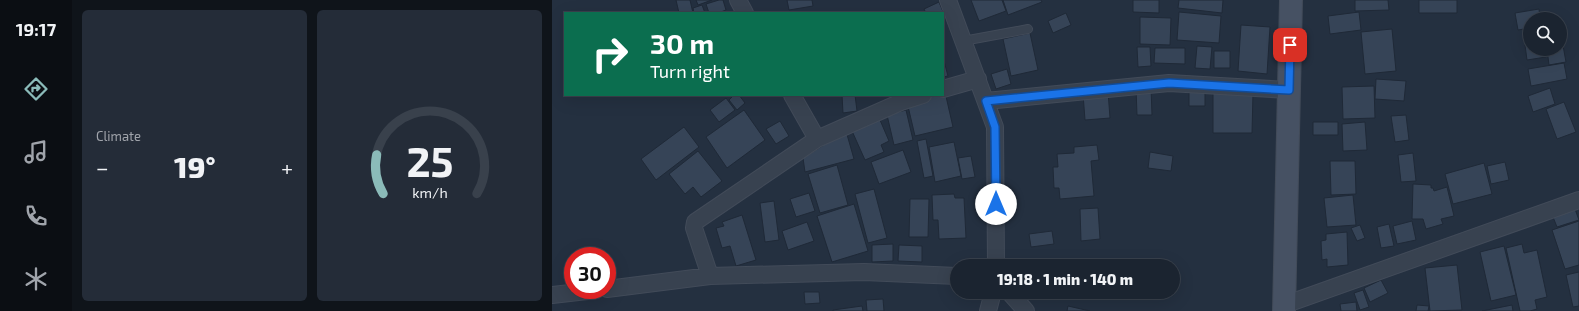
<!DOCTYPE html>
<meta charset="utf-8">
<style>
:root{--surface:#1b2430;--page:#242c38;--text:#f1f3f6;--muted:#a0a4ab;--line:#39414c;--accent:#8bbbb9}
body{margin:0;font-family:"Exo 2",sans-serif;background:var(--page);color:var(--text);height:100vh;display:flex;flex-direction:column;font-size:15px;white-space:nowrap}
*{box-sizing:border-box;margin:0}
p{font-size:13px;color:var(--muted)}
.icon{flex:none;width:22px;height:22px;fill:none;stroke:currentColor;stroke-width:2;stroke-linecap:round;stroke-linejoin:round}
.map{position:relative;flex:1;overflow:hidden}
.sheet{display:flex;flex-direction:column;gap:10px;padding:10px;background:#0f141a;width:480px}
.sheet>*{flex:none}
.banner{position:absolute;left:12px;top:12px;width:380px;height:84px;border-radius:0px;box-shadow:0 4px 16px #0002,0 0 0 1px var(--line);background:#0b6e4f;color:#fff;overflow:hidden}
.buttons{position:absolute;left:971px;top:12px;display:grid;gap:8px}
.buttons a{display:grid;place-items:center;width:44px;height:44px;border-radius:50%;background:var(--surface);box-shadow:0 4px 16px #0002,0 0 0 1px var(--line);font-size:20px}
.speed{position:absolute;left:12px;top:247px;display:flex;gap:8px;font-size:20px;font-weight:700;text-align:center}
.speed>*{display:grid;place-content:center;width:52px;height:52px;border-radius:50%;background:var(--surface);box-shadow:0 4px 16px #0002,0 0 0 1px var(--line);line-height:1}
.speed .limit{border:6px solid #d22;background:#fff;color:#111}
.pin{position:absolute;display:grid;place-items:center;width:34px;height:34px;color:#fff;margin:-17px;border-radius:8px;box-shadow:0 2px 6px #0006}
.me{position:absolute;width:44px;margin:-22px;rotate:0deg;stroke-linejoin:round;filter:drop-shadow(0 0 3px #0008)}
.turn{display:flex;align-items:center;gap:14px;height:84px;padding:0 20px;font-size:18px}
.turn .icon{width:52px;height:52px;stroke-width:2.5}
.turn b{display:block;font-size:28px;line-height:34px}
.big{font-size:30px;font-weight:800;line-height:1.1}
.sheet .tile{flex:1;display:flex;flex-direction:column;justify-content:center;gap:6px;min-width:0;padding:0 14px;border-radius:6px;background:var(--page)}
.sheet .dial{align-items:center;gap:0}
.dial svg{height:104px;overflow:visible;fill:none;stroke:var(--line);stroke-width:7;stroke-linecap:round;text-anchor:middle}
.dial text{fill:var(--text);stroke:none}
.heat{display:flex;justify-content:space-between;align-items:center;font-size:22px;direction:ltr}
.sheet .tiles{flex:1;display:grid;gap:10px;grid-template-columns:repeat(2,1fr)}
.trip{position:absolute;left:398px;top:259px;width:230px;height:40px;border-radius:20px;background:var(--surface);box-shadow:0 4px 16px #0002,0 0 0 1px var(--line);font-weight:800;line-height:40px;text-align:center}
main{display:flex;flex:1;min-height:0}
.menu{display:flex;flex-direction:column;width:72px;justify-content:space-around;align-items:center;background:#0b0e13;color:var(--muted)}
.menu .icon{width:28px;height:28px}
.menu .selected{color:var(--accent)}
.menu b{font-size:18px;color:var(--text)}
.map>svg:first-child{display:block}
.building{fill:#364457;stroke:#1f2937}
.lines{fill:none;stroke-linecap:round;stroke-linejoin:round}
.lane-casing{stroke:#424b59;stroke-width:10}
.street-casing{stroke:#424b59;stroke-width:18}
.secondary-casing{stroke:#424b59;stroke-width:24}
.lane{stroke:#384250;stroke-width:8}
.street{stroke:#384250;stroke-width:16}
.secondary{stroke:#465163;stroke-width:22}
.route-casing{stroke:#114b97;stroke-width:10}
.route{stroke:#1a73e8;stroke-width:7}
</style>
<main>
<nav class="menu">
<b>19:17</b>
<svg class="icon selected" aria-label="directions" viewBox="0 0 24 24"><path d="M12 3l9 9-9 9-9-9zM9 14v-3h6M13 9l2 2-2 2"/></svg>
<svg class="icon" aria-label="music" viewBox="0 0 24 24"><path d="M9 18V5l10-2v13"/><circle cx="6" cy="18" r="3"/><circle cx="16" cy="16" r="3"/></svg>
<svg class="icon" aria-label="phone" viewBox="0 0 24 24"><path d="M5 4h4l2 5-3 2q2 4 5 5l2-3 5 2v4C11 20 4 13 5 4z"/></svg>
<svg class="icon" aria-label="climate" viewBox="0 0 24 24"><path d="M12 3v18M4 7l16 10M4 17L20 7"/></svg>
</nav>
<section class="sheet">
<div class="tiles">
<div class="tile"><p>Climate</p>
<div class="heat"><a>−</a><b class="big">19°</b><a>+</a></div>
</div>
<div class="tile dial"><svg viewBox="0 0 100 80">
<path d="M14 69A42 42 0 1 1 86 69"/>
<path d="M14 69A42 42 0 0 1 9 39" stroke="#8bbbb9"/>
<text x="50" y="56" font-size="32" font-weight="700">25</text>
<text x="50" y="72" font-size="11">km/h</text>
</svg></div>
</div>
</section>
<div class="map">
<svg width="1027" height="311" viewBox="0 0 1027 311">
<rect width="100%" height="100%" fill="#243040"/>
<path class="building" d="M 124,0 L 138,0 L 141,13 L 127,13 Z
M 144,0 L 160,0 L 146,5 Z
M 167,0 L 171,0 L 174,10 L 166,13 L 157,13 L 154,4 Z
M 235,0 L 260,0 L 261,6 L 237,10 Z
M 419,0 L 450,0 L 454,11 L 427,21 Z
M 451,0 L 489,0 L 490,2 L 456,15 Z
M 581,0 L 607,0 L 607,13 L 581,12 Z
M 627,0 L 671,0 L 670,13 L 626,8 Z
M 803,0 L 836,0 L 837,10 L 803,11 Z
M 867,0 L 905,0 L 905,13 L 867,13 Z
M 387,2 L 394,19 L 391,20 L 391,13 L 374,13 L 372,9 Z
M 150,5 L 153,13 L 142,13 L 141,8 Z
M 987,9 L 988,19 L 978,19 L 978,28 L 966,30 L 963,13 Z
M 627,12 L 669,16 L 667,43 L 625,40 Z
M 807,12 L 809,30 L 778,34 L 776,16 Z
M 514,13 L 519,25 L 501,33 L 496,21 Z
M 588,17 L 619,18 L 618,45 L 588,44 Z
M 689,25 L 718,27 L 715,74 L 686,71 Z
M 840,29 L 844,71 L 813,74 L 809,32 Z
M 1008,29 L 1014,62 L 997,65 L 995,49 L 1008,49 Z
M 478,33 L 486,70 L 459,76 L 451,39 Z
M 978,44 L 978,49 L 992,49 L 994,57 L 975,60 L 973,45 Z
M 645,46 L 660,47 L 658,69 L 643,68 Z
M 585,47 L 598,47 L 599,66 L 586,67 Z
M 603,48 L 633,48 L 633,64 L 602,63 Z
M 662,51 L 678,51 L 678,68 L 662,68 Z
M 391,57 L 396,76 L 391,77 Z
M 1012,63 L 1015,79 L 979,86 L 976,69 Z
M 455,69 L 459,84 L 444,89 L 439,74 Z
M 824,79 L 854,81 L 852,101 L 823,99 Z
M 822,86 L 823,118 L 791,119 L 790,87 Z
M 599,87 L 600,115 L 585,115 L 584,88 Z
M 637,87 L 653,87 L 653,106 L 637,106 Z
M 998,88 L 1003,104 L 981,112 L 976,96 Z
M 556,91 L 558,118 L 533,120 L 531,94 Z
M 393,92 L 401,127 L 363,136 L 355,102 L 383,95 L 391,95 Z
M 661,93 L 701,93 L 700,133 L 661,133 Z
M 182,95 L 187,95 L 193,103 L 185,110 L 177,100 Z
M 290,95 L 303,95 L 305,111 L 291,113 Z
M 174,98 L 183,110 L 167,122 L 158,110 Z
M 1012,102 L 1024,132 L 1005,139 L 994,109 Z
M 192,110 L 213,140 L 175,168 L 154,137 Z
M 354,110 L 361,140 L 342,145 L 335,115 Z
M 854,115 L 857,140 L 843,142 L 839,116 Z
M 328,120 L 337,141 L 329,145 L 332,152 L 313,160 L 300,131 Z
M 228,121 L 237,136 L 224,144 L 214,129 Z
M 761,122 L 786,122 L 786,135 L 761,135 Z
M 813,122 L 815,150 L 791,151 L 790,124 Z
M 132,127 L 147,147 L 104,180 L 89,159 Z
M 294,131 L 302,159 L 253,172 L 251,158 Z
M 374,139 L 381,176 L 372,178 L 365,141 Z
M 402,142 L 409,176 L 383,182 L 377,147 Z
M 545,145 L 547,160 L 539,161 L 542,196 L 508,199 L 507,188 L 502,188 L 501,167 L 506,167 L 505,154 L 522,153 L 522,147 Z
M 351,150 L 359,172 L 327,184 L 319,162 Z
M 146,151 L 170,181 L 149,197 L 141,187 L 133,194 L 117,174 Z
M 598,152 L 621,156 L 619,171 L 596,168 Z
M 861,153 L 864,181 L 849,182 L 846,155 Z
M 419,156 L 423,177 L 410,179 L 406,158 Z
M 778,161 L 803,161 L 804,194 L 779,195 Z
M 953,162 L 957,180 L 939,184 L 935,166 Z
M 932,163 L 940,194 L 901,204 L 893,174 Z
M 285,165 L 296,205 L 268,213 L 256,174 Z
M 861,184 L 879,185 L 879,188 L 881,188 L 882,191 L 895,187 L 902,216 L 889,219 L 891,224 L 874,229 L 871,219 L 860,219 Z
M 322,189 L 335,238 L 316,243 L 303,194 Z
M 257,193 L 263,211 L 244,217 L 238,199 Z
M 402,194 L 403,198 L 412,198 L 414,238 L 387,239 L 386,220 L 381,220 L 380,195 Z
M 801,195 L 804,225 L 775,227 L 772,198 Z
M 358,199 L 377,199 L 376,237 L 357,237 Z
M 222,201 L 227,240 L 213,242 L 208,203 Z
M 302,204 L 316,251 L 280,262 L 265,216 Z
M 546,208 L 548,239 L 529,241 L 528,209 Z
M 1023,209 L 1027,220 L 1005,227 L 1001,217 Z
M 190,215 L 204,260 L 184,266 L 178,246 L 170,248 L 164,228 L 172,226 L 170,222 Z
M 860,221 L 864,240 L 845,244 L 841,226 Z
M 1027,221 L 1027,265 L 1013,269 L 1000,230 Z
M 255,222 L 262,241 L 236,250 L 230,231 Z
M 837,224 L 842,246 L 829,248 L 825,227 Z
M 808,225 L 813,238 L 805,241 L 799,228 Z
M 500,231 L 502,244 L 479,247 L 477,234 Z
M 795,232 L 796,265 L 775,267 L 775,259 L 770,260 L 769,241 L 774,240 L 774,234 Z
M 341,244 L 341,261 L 320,262 L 320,245 Z
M 970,244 L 972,253 L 985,250 L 995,297 L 983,300 L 985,309 L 978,311 L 968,311 L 954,248 Z
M 347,245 L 370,246 L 370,262 L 346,261 Z
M 952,246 L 964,295 L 939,301 L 928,252 Z
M 905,265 L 910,310 L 878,311 L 873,268 Z
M 1027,272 L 1027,306 L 1021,307 L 1014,275 Z
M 829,280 L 836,293 L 818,302 L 812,288 Z
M 811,290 L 817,307 L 808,310 L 802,293 Z
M 252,292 L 267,292 L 268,303 L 253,304 Z
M 509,292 L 556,292 L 556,293 L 509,297 Z
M 331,299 L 332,311 L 315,311 L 314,300 Z
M 804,302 L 805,311 L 789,311 L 788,304 Z
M 865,305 L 877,306 L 876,311 L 864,311 Z
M 960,305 L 961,311 L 930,311 Z
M 310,306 L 311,311 L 281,311 L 281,310 Z
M 516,306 L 538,311 L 515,311 Z"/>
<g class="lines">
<defs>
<path id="lane" d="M 411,41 L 476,29"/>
<path id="street" d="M 186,0 L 193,13
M 396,0 L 443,127 L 444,266
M 391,89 L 426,79
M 240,95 L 265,139
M 434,101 L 617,83 L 737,90
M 158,276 L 142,228 L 143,222 L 265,139 L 349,102 L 371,95
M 55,289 L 158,276 L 312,272 L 405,276
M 457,292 L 474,311
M 0,295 L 44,290
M 732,305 L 1027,200
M 436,311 L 441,292"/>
<path id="secondary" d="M 732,311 L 739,0"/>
</defs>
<use href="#lane" class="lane-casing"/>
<use href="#street" class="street-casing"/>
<use href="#secondary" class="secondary-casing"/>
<use href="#lane" class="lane"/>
<use href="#street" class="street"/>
<use href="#secondary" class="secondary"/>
</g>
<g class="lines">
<defs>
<path id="route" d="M 444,204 L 443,127 L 434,101 L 617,83 L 737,90 L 738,45"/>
</defs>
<use href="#route" class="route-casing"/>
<use href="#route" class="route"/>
</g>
</svg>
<div class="buttons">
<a><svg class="icon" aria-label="search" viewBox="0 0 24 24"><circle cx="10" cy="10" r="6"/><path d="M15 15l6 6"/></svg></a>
</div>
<div class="speed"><div class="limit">30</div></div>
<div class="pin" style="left:738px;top:45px;background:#d93025"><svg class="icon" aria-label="arrive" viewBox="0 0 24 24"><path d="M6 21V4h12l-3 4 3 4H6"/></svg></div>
<svg class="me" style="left:444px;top:204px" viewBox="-20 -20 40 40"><circle r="19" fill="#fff"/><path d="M0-13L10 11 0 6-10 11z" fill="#1a73e8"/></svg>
<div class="trip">19:18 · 1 min · 140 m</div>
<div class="banner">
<div class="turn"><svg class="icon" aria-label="right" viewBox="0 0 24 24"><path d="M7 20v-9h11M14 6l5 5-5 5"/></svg><div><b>30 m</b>Turn right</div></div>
</div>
</div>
</main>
